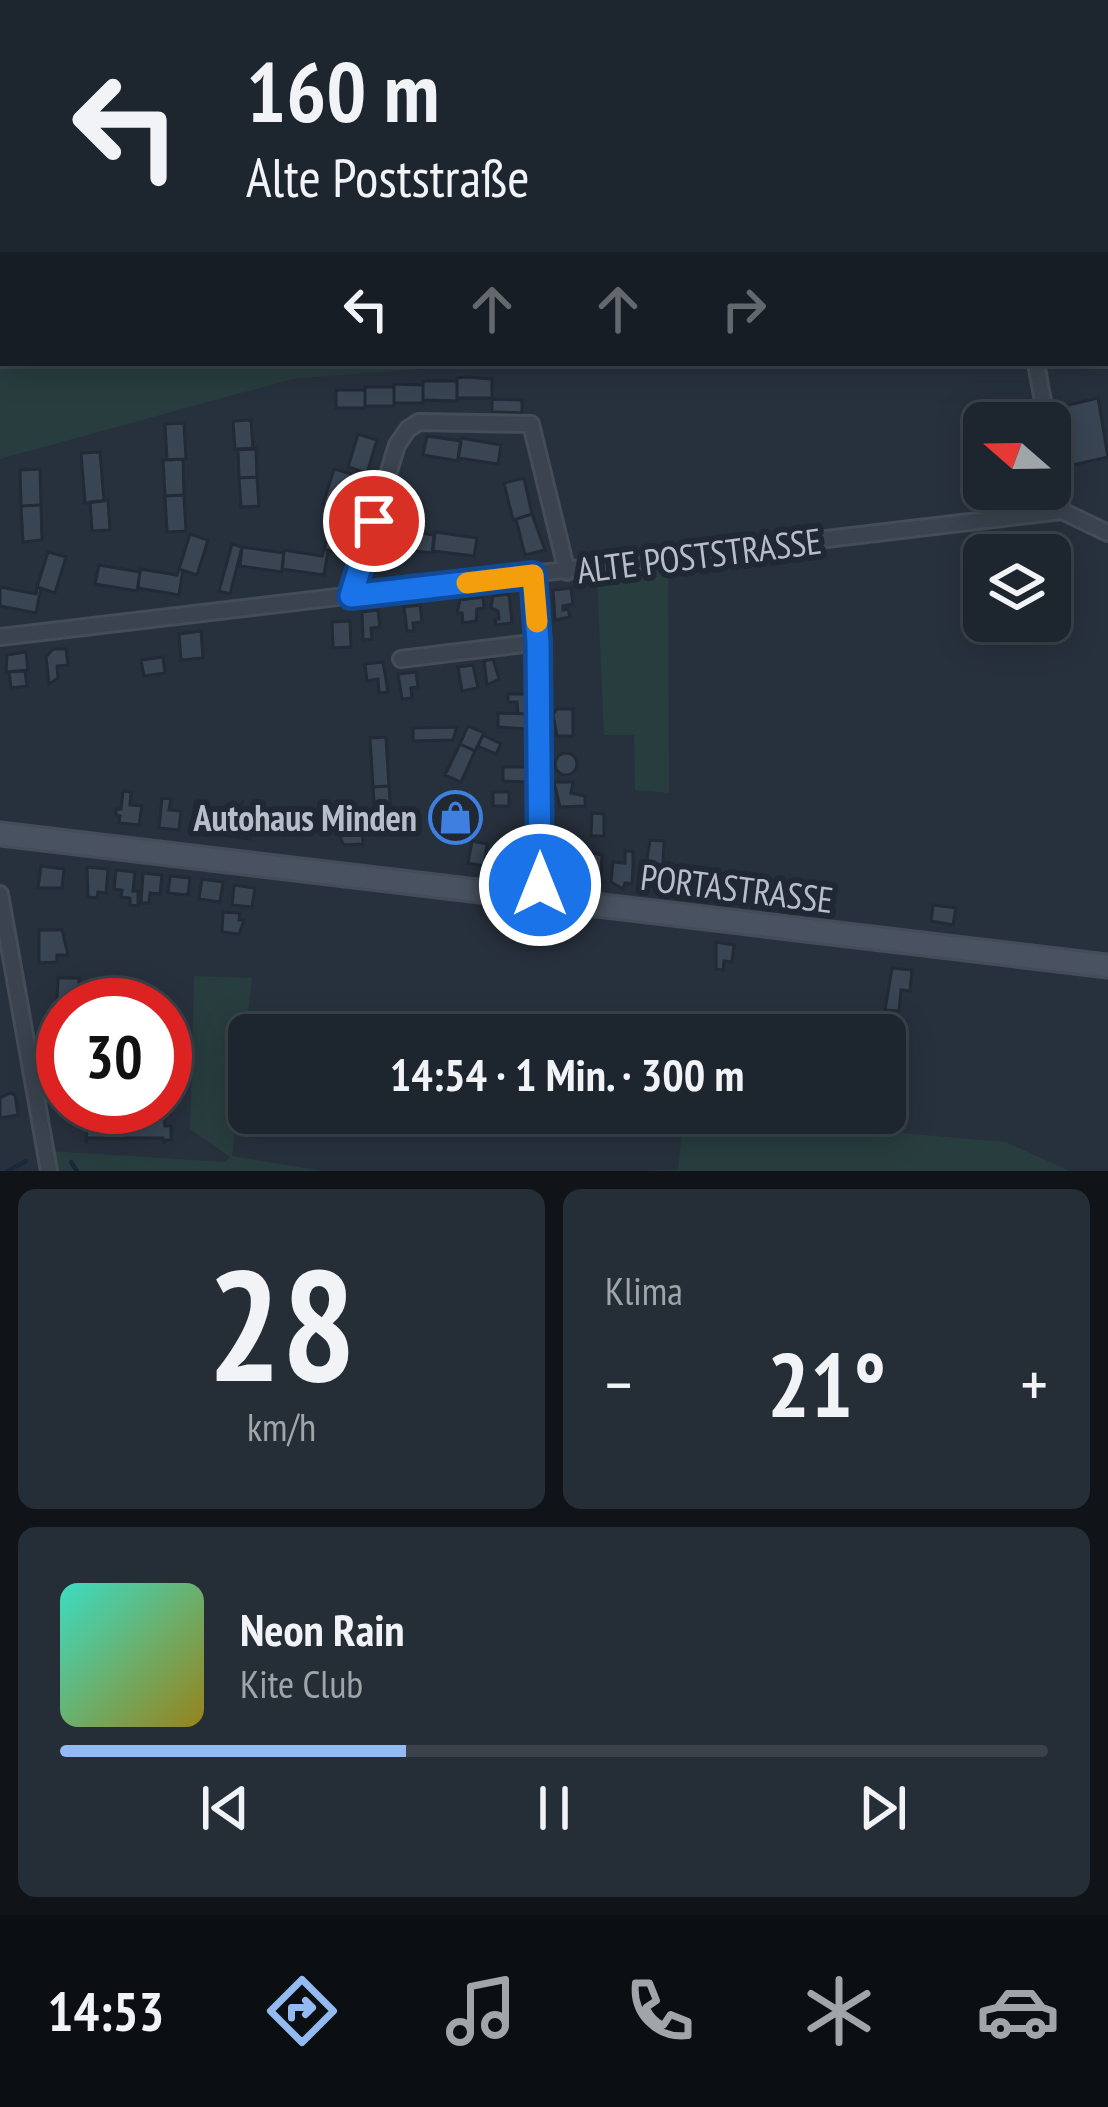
<!DOCTYPE html>
<html lang="de">
<meta charset="utf-8">
<style>
:root{--surface:#1d252e;--page:#252d36;--text:#f1f3f6;--muted:#a0a5aa;--line:#3b424a;--accent:#93baf1}
body{margin:0;font-family:"PT Sans Narrow",sans-serif;background:var(--page);color:var(--text);height:100vh;display:flex;flex-direction:column;font-size:45px;white-space:nowrap}
*{box-sizing:border-box;margin:0}
p{font-size:39px;color:var(--muted)}
.icon{flex:none;width:66px;height:66px;fill:none;stroke:currentColor;stroke-width:2;stroke-linecap:round;stroke-linejoin:round}
.map{position:relative;height:1171px;overflow:hidden}
.sheet{display:flex;flex-direction:column;gap:18px;padding:18px;background:#101419;flex:1}
.sheet>*{flex:none}
.top-card{position:absolute;left:0px;top:0px;width:1110px;height:366px;box-shadow:0 6px 30px #0003,0 0 0 3px var(--line);background:#1d252e;color:var(--text);overflow:hidden}
.needle{width:78px;rotate:290deg}
.controls{position:absolute;left:963px;top:402px;display:grid;gap:24px}
.controls a{display:grid;place-items:center;width:108px;height:108px;border-radius:18px;background:var(--surface);box-shadow:0 6px 30px #0003,0 0 0 3px var(--line);font-size:60px}
.speed{position:absolute;left:36px;top:978px;display:flex;gap:24px;font-size:60px;font-weight:700;text-align:center}
.speed>*{display:grid;place-content:center;width:156px;height:156px;border-radius:50%;background:var(--surface);box-shadow:0 6px 30px #0003,0 0 0 3px var(--line);line-height:1}
.speed .limit{border:18px solid #d22;background:#fff;color:#111}
.pin{position:absolute;display:grid;place-items:center;width:102px;height:102px;color:#fff;margin:-51px;border:6px solid #fff;border-radius:50%;box-shadow:0 3px 12px #0007}
.me{position:absolute;width:132px;margin:-66px;rotate:0deg;stroke-linejoin:round;filter:drop-shadow(0 0 9px #0008)}
.turn{display:flex;align-items:center;gap:42px;height:252px;padding:0 48px;font-size:54px}
.turn .icon{width:156px;height:156px;stroke-width:2.5}
.turn b{display:block;font-size:84px;line-height:102px}
.lanes{display:flex;align-items:center;height:114px;padding:0 48px;background:#0003;justify-content:center;gap:60px;direction:ltr}
.lanes .off{opacity:.35}
.big{font-size:90px;font-weight:600;line-height:1.1}
.sheet .tile{flex:1;display:flex;flex-direction:column;justify-content:center;gap:18px;min-width:0;padding:0 42px;border-radius:18px;background:var(--page)}
.sheet .dial{align-items:center;gap:0}
.dial b{font-size:156px;line-height:1}
.song{display:flex;align-items:center;gap:36px}
.cover{width:144px;height:144px;border-radius:18px;background:linear-gradient(135deg,hsl(170 70% 55%),hsl(50 70% 35%))}
.played{height:12px;border-radius:6px;background:linear-gradient(90deg,var(--accent) 35%,var(--line) 35%)}
.keys{display:flex;justify-content:space-around;direction:ltr}
.heat{display:flex;justify-content:space-between;align-items:center;font-size:66px;direction:ltr}
.sheet .tiles{flex:1;display:grid;gap:18px;grid-template-columns:1fr 1fr}
.tile:last-child{grid-column:span 2}
.trip{position:absolute;left:228px;top:1014px;width:678px;height:120px;border-radius:18px;background:var(--surface);box-shadow:0 6px 30px #0003,0 0 0 3px var(--line);font-weight:600;line-height:120px;text-align:center}
.tabs{display:flex;height:192px;justify-content:space-around;align-items:center;background:#0c0f12;color:var(--muted)}
.tabs .icon{width:84px;height:84px}
.tabs .active{color:var(--accent)}
.tabs b{font-size:54px;color:var(--text)}
.map>svg:first-child{display:block}
.green{fill:#283d3e}
.lines{fill:none;stroke-linecap:round;stroke-linejoin:round}
.stream{stroke:#1a283b;stroke-width:4.5}
.building{fill:#394553;stroke:#212a35;stroke-width:3}
.minor-casing{stroke:#444c57;stroke-width:20}
.secondary-casing{stroke:#444c57;stroke-width:27}
.trunk-casing{stroke:#454e58;stroke-width:30}
.minor{stroke:#3a434e;stroke-width:14}
.secondary{stroke:#495260;stroke-width:21}
.trunk{stroke:#666562;stroke-width:24}
.route-casing{stroke:#114b97;stroke-width:30}
.route{stroke:#1a73e8;stroke-width:21}
.slow{stroke:#f59e0b;stroke-width:21}
.labels{text-anchor:middle;dominant-baseline:central;stroke-width:12;stroke-linejoin:round;paint-order:stroke}
.street-label{font-size:36px;fill:#b7bec8;stroke:#1f2833}
.poi-label{font-size:36px;font-weight:bold;fill:#b7bec8;stroke:#1f2833;text-anchor:end}
</style>
<div class="map">
<svg width="1108" height="1171" viewBox="0 0 1108 1171">
<rect width="100%" height="100%" fill="#27313d"/>
<path class="green" d="M 0,203 L 3,363 L 495,363 L 292,379 L 0,459 Z
M 668,565 L 669,793 L 635,790 L 634,735 L 604,735 L 597,576 Z
M 194,976 L 252,978 L 232,1156 L 322,1171 L 56,1171 L 50,1151 L 225,1162 L 230,1157 L 190,1129 Z
M 772,1122 L 1006,1142 L 1069,1171 L 642,1171 L 678,1169 L 683,1125 Z"/>
<g class="lines">
<path class="stream" d="M 713,3 L 743,0
M 0,94 L 3,92
M 71,1162 L 77,1171
M 8,1171 L 26,1161"/>
</g>
<path class="building" d="M 466,377 L 492,379 L 492,398 L 457,398 L 457,378 Z
M 423,381 L 457,381 L 457,401 L 423,400 Z
M 394,384 L 423,385 L 423,403 L 394,403 Z
M 365,387 L 394,387 L 394,406 L 365,406 Z
M 336,390 L 365,390 L 365,408 L 336,408 Z
M 1098,398 L 1108,457 L 1073,465 L 1060,407 Z
M 492,399 L 522,400 L 522,413 L 492,412 Z
M 251,420 L 253,449 L 235,450 L 233,421 Z
M 184,423 L 186,459 L 167,460 L 165,424 Z
M 358,434 L 377,440 L 367,473 L 348,467 Z
M 427,436 L 461,441 L 458,461 L 423,455 Z
M 461,438 L 501,445 L 498,464 L 458,458 Z
M 256,448 L 257,477 L 239,478 L 238,449 Z
M 100,452 L 104,501 L 85,503 L 81,453 Z
M 183,459 L 184,495 L 165,496 L 163,460 Z
M 40,469 L 41,505 L 21,506 L 20,470 Z
M 334,469 L 352,474 L 341,510 L 323,504 Z
M 257,477 L 259,506 L 241,507 L 239,478 Z
M 524,478 L 532,514 L 513,520 L 504,483 Z
M 184,495 L 186,531 L 167,532 L 165,496 Z
M 108,500 L 110,530 L 92,531 L 90,502 Z
M 41,505 L 42,540 L 23,542 L 21,506 Z
M 334,514 L 352,519 L 342,555 L 324,549 Z
M 532,514 L 545,550 L 525,555 L 516,519 Z
M 383,526 L 393,528 L 382,570 L 372,568 Z
M 393,529 L 434,535 L 432,553 L 390,548 Z
M 435,532 L 477,538 L 474,556 L 433,551 Z
M 190,534 L 208,540 L 197,575 L 179,569 Z
M 232,544 L 242,547 L 230,594 L 219,591 Z
M 242,547 L 284,553 L 282,572 L 240,566 Z
M 324,549 L 328,550 L 324,575 L 282,569 L 284,550 L 322,556 Z
M 48,552 L 66,557 L 55,593 L 37,587 Z
M 99,565 L 140,572 L 137,591 L 95,584 Z
M 140,569 L 177,575 L 179,569 L 183,570 L 179,595 L 138,588 Z
M 0,587 L 36,594 L 37,587 L 41,588 L 36,613 L 0,606 Z
M 571,588 L 573,604 L 563,606 L 563,610 L 568,609 L 570,617 L 555,620 L 553,590 Z
M 509,594 L 512,623 L 496,625 L 495,619 L 499,619 L 498,611 L 491,608 L 493,596 Z
M 483,597 L 484,608 L 477,609 L 476,621 L 463,623 L 462,613 L 457,613 L 460,600 Z
M 420,605 L 422,622 L 413,623 L 414,631 L 407,631 L 404,607 Z
M 378,610 L 380,627 L 371,628 L 372,639 L 363,640 L 362,612 Z
M 350,621 L 351,647 L 333,648 L 332,622 Z
M 201,631 L 203,658 L 181,660 L 179,634 Z
M 53,649 L 66,649 L 68,665 L 57,666 L 58,678 L 49,684 L 46,657 Z
M 26,652 L 28,670 L 6,672 L 7,655 Z
M 163,657 L 165,673 L 144,676 L 141,660 Z
M 493,659 L 499,679 L 487,685 L 484,661 Z
M 383,662 L 388,692 L 379,693 L 378,679 L 367,681 L 365,664 Z
M 473,665 L 478,688 L 462,691 L 458,667 Z
M 25,671 L 27,686 L 11,688 L 9,672 Z
M 416,672 L 418,687 L 411,688 L 412,698 L 402,699 L 398,674 Z
M 508,694 L 527,694 L 527,714 L 518,714 L 517,702 L 508,702 Z
M 557,709 L 573,709 L 573,736 L 557,736 L 553,714 Z
M 498,713 L 527,714 L 527,729 L 498,727 Z
M 468,726 L 484,733 L 475,751 L 460,744 Z
M 457,727 L 453,740 L 413,741 L 413,728 Z
M 483,735 L 501,744 L 496,754 L 478,746 Z
M 386,737 L 389,786 L 373,787 L 370,738 Z
M 460,744 L 475,751 L 461,782 L 445,775 Z
M555 764a11 11 0 1 1 22 0a11 11 0 1 1-22 0Z
M 503,767 L 527,767 L 527,782 L 503,781 Z
M 554,782 L 573,782 L 571,793 L 585,796 L 585,806 L 560,807 Z
M 389,786 L 391,815 L 375,816 L 373,787 Z
M 123,791 L 131,792 L 130,805 L 142,806 L 139,825 L 119,823 L 120,816 L 116,815 L 116,809 L 121,809 Z
M 493,792 L 509,792 L 509,806 L 493,806 Z
M 162,798 L 171,799 L 169,810 L 181,811 L 179,830 L 159,828 Z
M 195,802 L 205,803 L 203,814 L 215,816 L 212,834 L 191,831 Z
M 233,802 L 239,806 L 242,803 L 240,820 L 252,821 L 250,839 L 229,836 L 230,828 L 226,828 Z
M 592,813 L 604,814 L 604,836 L 591,836 Z
M 350,814 L 351,825 L 362,825 L 363,844 L 344,845 L 341,840 L 340,815 Z
M 650,840 L 664,841 L 662,888 L 643,886 Z
M 472,841 L 487,844 L 484,866 L 468,863 Z
M 625,851 L 633,851 L 633,866 L 632,884 L 625,883 L 623,889 L 611,882 L 613,862 L 625,863 Z
M 507,853 L 527,855 L 525,871 L 508,870 Z
M 592,853 L 602,855 L 601,881 L 581,878 L 583,859 L 591,860 Z
M 41,866 L 64,869 L 62,888 L 38,888 Z
M 87,867 L 108,869 L 106,893 L 98,892 L 97,898 L 88,897 Z
M 116,870 L 135,872 L 133,891 L 138,891 L 138,906 L 130,905 L 130,898 L 121,897 L 122,890 L 114,889 Z
M 143,873 L 162,875 L 160,894 L 150,893 L 149,903 L 141,903 Z
M 170,876 L 190,878 L 188,895 L 168,893 Z
M 202,879 L 223,882 L 220,902 L 199,899 Z
M 234,885 L 255,888 L 252,907 L 232,905 Z
M 933,905 L 956,908 L 953,925 L 931,921 Z
M 223,912 L 240,913 L 239,920 L 244,920 L 239,934 L 222,932 Z
M 39,930 L 62,930 L 68,955 L 57,955 L 57,962 L 39,963 Z
M 716,942 L 734,945 L 732,962 L 724,961 L 723,970 L 716,969 Z
M 892,968 L 912,970 L 910,991 L 901,990 L 899,1011 L 885,1010 Z
M 58,978 L 79,978 L 79,1000 L 57,999 Z
M 10,1093 L 15,1095 L 18,1115 L 0,1118 L 0,1098 Z
M 165,1098 L 169,1098 L 171,1114 L 164,1114 L 165,1126 L 171,1126 L 171,1140 L 165,1140 L 164,1144 L 163,1138 L 88,1138 L 86,1143 L 88,1113 L 105,1113 L 105,1107 L 165,1107 Z"/>
<g class="lines">
<defs>
<path id="minor" d="M 1036,363 L 1047,423
M 1050,441 L 1062,511
M 533,575 L 539,642 L 540,897
M 351,596 L 397,445 L 408,429 L 419,422 L 531,424 L 567,572
M 0,637 L 1062,511 L 1108,533
M 401,659 L 539,642
M 0,894 L 49,1171"/>
<path id="secondary" d="M 0,834 L 1108,966"/>
<path id="trunk" d="M 894,3 L 898,0
M 1107,9 L 1108,9
M 1107,38 L 1108,38
M 1107,59 L 1108,59
M 1107,88 L 1108,88
M 0,163 L 3,162
M 0,184 L 3,184
M 1107,308 L 1108,308
M 1107,353 L 1108,354"/>
</defs>
<use href="#minor" class="minor-casing"/>
<use href="#secondary" class="secondary-casing"/>
<use href="#trunk" class="trunk-casing"/>
<use href="#minor" class="minor"/>
<use href="#secondary" class="secondary"/>
<use href="#trunk" class="trunk"/>
</g>
<g class="lines">
<defs>
<path id="route" d="M 374,521 L 351,596 L 533,575 L 538,642 L 540,885"/>
</defs>
<use href="#route" class="route-casing"/>
<use href="#route" class="route"/>
<path class="slow" d="M 467,583 L 533,575 L 537,622"/>
</g>
<defs>
<symbol id="shop-ring" viewBox="-11 -11 22 22"><circle r="9.5" fill="#1f2833" stroke="#3f7fe0" stroke-width="1.5"/><path d="M-5-2.5h2.3a2.7 3.5 0 0 1 5.4 0H5L5.5 6h-11ZM-1.5-2.5h3a1.5 2.3 0 0 0-3 0Z" fill="#3f7fe0"/></symbol>
</defs>
<g fill-rule="evenodd">
<use href="#shop-ring" x="426" y="788" width="59" height="59"/>
</g>
<g class="labels">
<g class="street-label">
<text transform="translate(699 555) rotate(-7)">ALTE POSTSTRASSE</text>
<text transform="translate(737 888) rotate(7)">PORTASTRASSE</text>
</g>
<g class="poi-label">
<text x="417" y="817">Autohaus Minden</text>
</g>
</g>
</svg>
<div class="controls">
<a><svg class="needle" viewBox="-14 -14 28 28"><path d="M0-13l5 13h-10z" fill="#e53935"/><path d="M0 13l5-13h-10z" fill="#a0a5aa"/></svg></a>
<a><svg class="icon" aria-label="layers" viewBox="0 0 24 24"><path d="M12 4l9 5-9 5-9-5zM3 14l9 5 9-5"/></svg></a>
</div>
<div class="speed"><div class="limit">30</div></div>
<div class="pin" style="left:374px;top:521px;background:#d93025"><svg class="icon" aria-label="arrive" viewBox="0 0 24 24"><path d="M6 21V4h12l-3 4 3 4H6"/></svg></div>
<svg class="me" style="left:540px;top:885px" viewBox="-20 -20 40 40"><circle r="17" fill="#1a73e8" stroke="#fff" stroke-width="3"/><path d="M0-11L8 9 0 5-8 9z" fill="#fff"/></svg>
<div class="trip">14:54 · 1 Min. · 300 m</div>
<div class="top-card">
<div class="turn"><svg class="icon" aria-label="left" viewBox="0 0 24 24"><path d="M17 20v-9H6M10 6l-5 5 5 5"/></svg><div><b>160 m</b>Alte Poststraße</div></div>
<div class="lanes"><svg class="icon" aria-label="left" viewBox="0 0 24 24"><path d="M17 20v-9H6M10 6l-5 5 5 5"/></svg><svg class="icon off" aria-label="ahead" viewBox="0 0 24 24"><path d="M12 20V5M6 11l6-6 6 6"/></svg><svg class="icon off" aria-label="ahead" viewBox="0 0 24 24"><path d="M12 20V5M6 11l6-6 6 6"/></svg><svg class="icon off" aria-label="right" viewBox="0 0 24 24"><path d="M7 20v-9h11M14 6l5 5-5 5"/></svg></div>
</div>
</div>
<section class="sheet">
<div class="tiles">
<div class="tile dial"><b>28</b><p>km/h</p></div>
<div class="tile"><p>Klima</p>
<div class="heat"><a>−</a><b class="big">21°</b><a>+</a></div>
</div>
<div class="tile">
<div class="song"><i class="cover"></i><div><b>Neon Rain</b><p>Kite Club</p></div></div>
<div class="played"></div>
<div class="keys"><svg class="icon" aria-label="previous" viewBox="0 0 24 24"><path d="M18 5L8 12l10 7zM5 5v14"/></svg><svg class="icon" aria-label="pause" viewBox="0 0 24 24"><path d="M8 5v14M16 5v14"/></svg><svg class="icon" aria-label="next" viewBox="0 0 24 24"><path d="M6 5l10 7-10 7zM19 5v14"/></svg></div>
</div>
</div>
</section>
<nav class="tabs">
<b>14:53</b>
<svg class="icon active" aria-label="directions" viewBox="0 0 24 24"><path d="M12 3l9 9-9 9-9-9zM9 14v-3h6M13 9l2 2-2 2"/></svg>
<svg class="icon" aria-label="music" viewBox="0 0 24 24"><path d="M9 18V5l10-2v13"/><circle cx="6" cy="18" r="3"/><circle cx="16" cy="16" r="3"/></svg>
<svg class="icon" aria-label="phone" viewBox="0 0 24 24"><path d="M5 4h4l2 5-3 2q2 4 5 5l2-3 5 2v4C11 20 4 13 5 4z"/></svg>
<svg class="icon" aria-label="climate" viewBox="0 0 24 24"><path d="M12 3v18M4 7l16 10M4 17L20 7"/></svg>
<svg class="icon" aria-label="car" viewBox="0 0 24 24"><path d="M5 17H2v-5l4-1 3-4h7l3 4 3 1v5h-3M9 17h6M6 11h13"/><circle cx="7" cy="17" r="2"/><circle cx="17" cy="17" r="2"/></svg>
</nav>
